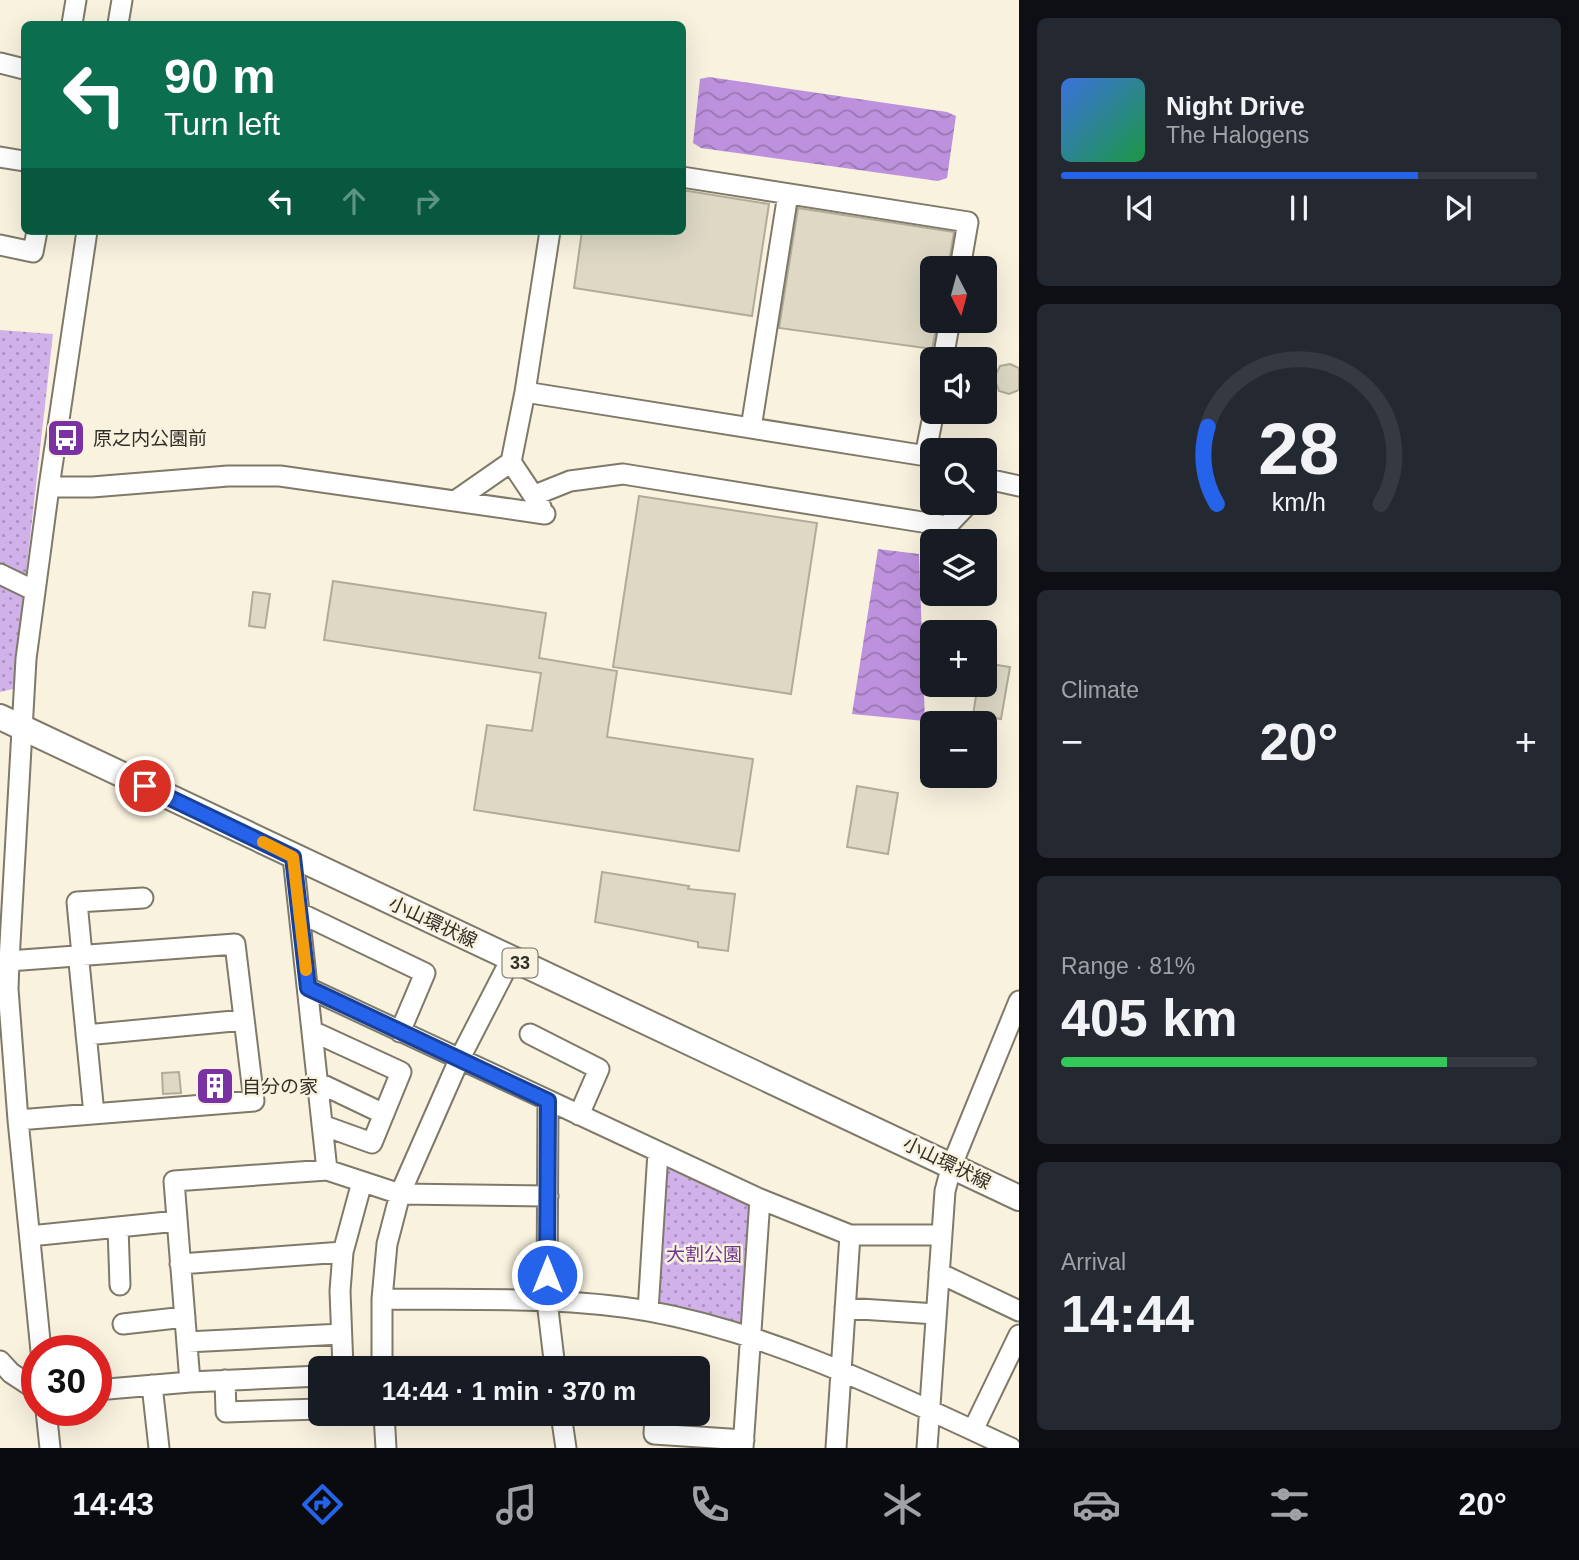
<!DOCTYPE html>
<meta charset="utf-8">
<style>
:root{--surface:#171b24;--page:#242831;--text:#f1f3f6;--muted:#9ea1a6;--line:#363941;--accent:#2563eb}
body{margin:0;font-family:Arial,"Noto Sans JP",sans-serif;background:var(--page);color:var(--text);height:100vh;display:flex;flex-direction:column;font-size:26px;white-space:nowrap}
*{box-sizing:border-box;margin:0}
p{font-size:23px;color:var(--muted)}
.icon{flex:none;width:38px;height:38px;fill:none;stroke:currentColor;stroke-width:2;stroke-linecap:round;stroke-linejoin:round}
.map{position:relative;flex:1;overflow:hidden}
.side{display:flex;flex-direction:column;gap:18px;padding:18px;background:#0d0f14;width:560px}
.side>*{flex:none}
.hud{position:absolute;left:21px;top:21px;width:665px;height:214px;border-radius:10px;box-shadow:0 7px 28px #0002;background:#0b6e4f;color:#fff;overflow:hidden}
.needle{width:46px;rotate:174deg}
.controls{position:absolute;left:920px;top:256px;display:grid;gap:14px}
.controls a{display:grid;place-items:center;width:77px;height:77px;border-radius:10px;background:var(--surface);box-shadow:0 7px 28px #0002;font-size:35px}
.speed{position:absolute;left:21px;top:1335px;display:flex;gap:14px;font-size:35px;font-weight:700;text-align:center}
.speed>*{display:grid;place-content:center;width:91px;height:91px;border-radius:50%;background:var(--surface);box-shadow:0 7px 28px #0002;line-height:1}
.speed .limit{border:10px solid #d22;background:#fff;color:#111}
.pin{position:absolute;display:grid;place-items:center;width:60px;height:60px;color:#fff;margin:-30px;border:4px solid #fff;border-radius:50%;box-shadow:0 2px 7px #0007}
.me{position:absolute;width:77px;margin:-38px;rotate:0deg;stroke-linejoin:round;filter:drop-shadow(0 0 5px #0008)}
.turn{display:flex;align-items:center;gap:24px;height:147px;padding:0 28px;font-size:32px}
.turn .icon{width:91px;height:91px;stroke-width:2.5}
.turn b{display:block;font-size:49px;line-height:60px}
.lanes{display:flex;align-items:center;height:66px;padding:0 28px;background:#0003;justify-content:center;gap:35px;direction:ltr}
.lanes .off{opacity:.35}
.big{font-size:52px;font-weight:700;line-height:1.1}
.side .card{flex:1;display:flex;flex-direction:column;justify-content:center;gap:10px;min-width:0;padding:0 24px;border-radius:10px;background:var(--page)}
.side .dial{align-items:center;gap:0}
.dial svg{height:182px;overflow:visible;fill:none;stroke:var(--line);stroke-width:7;stroke-linecap:round;text-anchor:middle}
.dial text{fill:var(--text);stroke:none}
.song{display:flex;align-items:center;gap:21px}
.cover{width:84px;height:84px;border-radius:10px;background:linear-gradient(135deg,hsl(220 70% 55%),hsl(140 70% 35%))}
.played{height:7px;border-radius:4px;background:linear-gradient(90deg,var(--accent) 75%,var(--line) 75%)}
.keys{display:flex;justify-content:space-around;direction:ltr}
.heat{display:flex;justify-content:space-between;align-items:center;font-size:38px;direction:ltr}
.charge{height:10px;border-radius:5px;background:linear-gradient(90deg,#34c759 81%,var(--line) 0)}
.trip{position:absolute;left:308px;top:1356px;width:402px;height:70px;border-radius:10px;background:var(--surface);box-shadow:0 7px 28px #0002;font-weight:700;line-height:70px;text-align:center}
.dock{display:flex;height:112px;justify-content:space-around;align-items:center;background:#090b0e;color:var(--muted)}
.dock .icon{width:49px;height:49px}
.dock .active{color:var(--accent)}
.dock b{font-size:32px;color:var(--text)}
main{display:flex;flex:1;min-height:0}
.map>svg:first-child{display:block}
.park{fill:url(#park-dots)}
.water{fill:url(#water-waves)}
.building{fill:#ded8c5;stroke:#b1ab99;stroke-width:2}
.lines{fill:none;stroke-linecap:round;stroke-linejoin:round}
.minor-casing{stroke:#7e7968;stroke-width:23}
.major-casing{stroke:#7e7968;stroke-width:28}
.minor{stroke:#fff;stroke-width:19}
.major{stroke:#fff;stroke-width:24}
.route-casing{stroke:#184099;stroke-width:18}
.route{stroke:#2563eb;stroke-width:12}
.slow{stroke:#f59e0b;stroke-width:12}
.labels{text-anchor:middle;dominant-baseline:central;stroke-width:5;stroke-linejoin:round;paint-order:stroke}
.shield{fill:#f9f2df;stroke:#6d6a5f;stroke-width:2}
.shield-label{font-size:18px;font-weight:bold;fill:#312f28}
.poi-label{font-size:19px;fill:#312f28;stroke:#f9f2df;text-anchor:start}
.street-label{font-size:19px;fill:#312f28;stroke:#f9f2df}
.park-label{font-size:19px;fill:#6f3791;stroke:#f9f2df}
</style>
<main>
<div class="map">
<svg width="1019" height="1448" viewBox="0 0 1019 1448">
<defs>
<pattern id="park-dots" width="8" height="8" patternUnits="userSpaceOnUse" patternTransform="scale(1.75)"><rect width="8" height="8" fill="#d1b1e9"/><path d="M2 2h.1M6 6h.1" fill="none" stroke="#aa90bd" stroke-width="1.8" stroke-linecap="round"/></pattern>
<pattern id="water-waves" width="16" height="10" patternUnits="userSpaceOnUse" patternTransform="scale(1.75)"><rect width="16" height="10" fill="#bd91dd"/><path d="M0 5q4-4 8 0t8 0" fill="none" stroke="#9a77b3"/></pattern>
</defs>
<rect width="100%" height="100%" fill="#f9f2df"/>
<path class="park" d="M 0,330 L 53,334 L 13,689 L 0,692 Z
M 661,1157 L 758,1200 L 747,1334 L 652,1308 Z"/>
<path class="water" d="M 709,77 L 947,112 L 956,116 L 947,178 L 938,181 L 701,148 L 693,143 L 700,79 Z
M 878,549 L 919,554 L 925,721 L 852,714 Z"/>
<path class="building" d="M 682,190 L 769,204 L 752,316 L 574,288 L 582,231 L 682,231 Z
M 798,208 L 954,232 L 948,268 L 933,268 L 933,320 L 938,320 L 932,349 L 779,328 Z
M 1010,364 L 1019,368 L 1019,390 L 1009,394 L 999,391 L 994,378 L 1000,366 Z
M 639,496 L 817,523 L 791,694 L 613,667 Z
M 333,581 L 546,613 L 539,658 L 617,671 L 607,737 L 753,759 L 739,851 L 474,810 L 487,725 L 532,731 L 541,673 L 324,640 Z
M 253,592 L 270,594 L 265,628 L 249,626 Z
M 985,663 L 1010,667 L 1001,719 L 973,715 L 978,684 L 985,684 Z
M 857,786 L 898,793 L 888,854 L 847,847 Z
M 602,872 L 689,886 L 688,889 L 735,894 L 728,951 L 698,947 L 698,942 L 595,922 Z
M 179,1072 L 181,1093 L 163,1094 L 162,1073 Z
M 224,1076 L 225,1091 L 206,1093 L 205,1078 Z"/>
<g class="lines">
<defs>
<path id="minor" d="M 72,24 L 76,0
M 118,24 L 122,0
M 0,63 L 24,69
M 0,157 L 24,161
M 682,177 L 968,222 L 960,268
M 0,245 L 33,252 L 37,231
M 943,359 L 950,320
M 525,392 L 933,457
M 751,428 L 788,194
M 925,456 L 934,411
M 511,462 L 541,507
M 985,476 L 992,480 L 1019,486
M 49,487 L 92,487 L 228,476 L 280,476 L 545,514
M 535,495 L 570,481 L 623,474 L 947,526 L 970,502
M 455,501 L 511,462 L 525,392 L 550,231
M 0,574 L 35,591
M 293,857 L 327,1170
M 300,913 L 425,973 L 400,1032
M 9,961 L 235,944 L 254,1101 L 18,1120
M 308,988 L 760,1199 L 850,1235 L 941,1235
M 312,1031 L 401,1072 L 372,1143 L 322,1125
M 530,1034 L 599,1069 L 579,1115
M 86,1035 L 244,1020
M 317,1082 L 384,1114
M 548,1101 L 547,1301 L 555,1368
M 94,1114 L 79,962 L 82,955 L 77,902 L 143,898
M 118,1227 L 120,1285
M 30,1236 L 177,1221
M 180,1264 L 343,1252
M 939,1273 L 1019,1311
M 382,1299 C 470,1300 561,1296 648,1311 C 775,1334 894,1394 1011,1448
M 845,1308 L 936,1314
M 648,1311 L 658,1152
M 123,1324 L 185,1317
M 187,1342 L 341,1334
M 41,1351 L 18,1120 L 8,989 L 9,961 L 26,659 L 49,487 L 87,231
M 0,1361 L 11,1373 L 37,1390
M 343,1368 L 340,1291 L 343,1252 L 362,1182
M 382,1368 L 382,1299 L 387,1244 L 400,1194 L 459,1060 L 511,959
M 225,1380 L 226,1412 L 320,1409
M 190,1382 L 174,1181 L 327,1170 L 400,1194 L 548,1196
M 152,1385 L 159,1448
M 96,1390 L 190,1382 L 320,1376
M 46,1410 L 50,1448
M 384,1414 L 386,1448
M 561,1414 L 566,1448
M 655,1414 L 654,1434 L 744,1440
M 973,1430 L 1019,1335
M 743,1448 L 760,1199
M 836,1448 L 850,1235
M 927,1448 L 945,1191 L 952,1165 L 1019,1001"/>
<path id="major" d="M 0,717 L 1019,1198"/>
</defs>
<use href="#minor" class="minor-casing"/>
<use href="#major" class="major-casing"/>
<use href="#minor" class="minor"/>
<use href="#major" class="major"/>
</g>
<g class="lines">
<defs>
<path id="route" d="M 145,786 L 293,857 L 308,988 L 548,1101 L 547,1275"/>
</defs>
<use href="#route" class="route-casing"/>
<use href="#route" class="route"/>
<path class="slow" d="M 263,842 L 293,857 L 306,970"/>
</g>
<defs>
<symbol id="bus-square" viewBox="-11 -11 22 22"><rect x="-9" y="-9" width="18" height="18" rx="4" fill="#7931a3" stroke="#f9f2df"/><path d="M-5-6H5V4H4V6H2V4H-2V6H-4V4H-5ZM-3.5-4V0h7V-4ZM-3.5 1.2v1.5H-2V1.2ZM2 1.2v1.5H3.5V1.2Z" fill="#fff"/></symbol>
<symbol id="building-square" viewBox="-11 -11 22 22"><rect x="-9" y="-9" width="18" height="18" rx="4" fill="#7931a3" stroke="#f9f2df"/><path d="M-4-6H4V6H1V3H-1V6H-4ZM-2.5-4.3h1.7v1.8h-1.7ZM.8-4.3h1.7v1.8H.8ZM-2.5-1h1.7V.8h-1.7ZM.8-1h1.7V.8H.8Z" fill="#fff"/></symbol>
</defs>
<g fill-rule="evenodd">
<use href="#bus-square" x="44" y="416" width="44" height="44"/>
<use href="#building-square" x="193" y="1064" width="44" height="44"/>
</g>
<g class="labels">
<rect class="shield" x="502.5" y="948.5" width="35" height="29" rx="5"/>
<g class="shield-label">
<text x="520" y="963">33</text>
</g>
<g class="poi-label">
<text x="93" y="438">原之内公園前</text>
<text x="242" y="1086">自分の家</text>
</g>
<g class="street-label">
<text transform="translate(433 922) rotate(25)">小山環状線</text>
<text transform="translate(947 1163) rotate(26)">小山環状線</text>
</g>
<g class="park-label">
<text x="704" y="1254">大割公園</text>
</g>
</g>
</svg>
<div class="controls">
<a><svg class="needle" viewBox="-14 -14 28 28"><path d="M0-13l5 13h-10z" fill="#e53935"/><path d="M0 13l5-13h-10z" fill="#9ea1a6"/></svg></a>
<a><svg class="icon" aria-label="sound" viewBox="0 0 24 24"><path d="M4 9h4l5-4v14l-5-4H4zM17 9q2 3 0 6"/></svg></a>
<a><svg class="icon" aria-label="search" viewBox="0 0 24 24"><circle cx="10" cy="10" r="6"/><path d="M15 15l6 6"/></svg></a>
<a><svg class="icon" aria-label="layers" viewBox="0 0 24 24"><path d="M12 4l9 5-9 5-9-5zM3 14l9 5 9-5"/></svg></a>
<a>+</a>
<a>−</a>
</div>
<div class="speed"><div class="limit">30</div></div>
<div class="pin" style="left:145px;top:786px;background:#d93025"><svg class="icon" aria-label="arrive" viewBox="0 0 24 24"><path d="M6 21V4h12l-3 4 3 4H6"/></svg></div>
<svg class="me" style="left:547px;top:1275px" viewBox="-20 -20 40 40"><circle r="17" fill="#2563eb" stroke="#fff" stroke-width="3"/><path d="M0-11L8 9 0 5-8 9z" fill="#fff"/></svg>
<div class="trip">14:44 · 1 min · 370 m</div>
<div class="hud">
<div class="turn"><svg class="icon" aria-label="left" viewBox="0 0 24 24"><path d="M17 20v-9H6M10 6l-5 5 5 5"/></svg><div><b>90 m</b>Turn left</div></div>
<div class="lanes"><svg class="icon" aria-label="left" viewBox="0 0 24 24"><path d="M17 20v-9H6M10 6l-5 5 5 5"/></svg><svg class="icon off" aria-label="ahead" viewBox="0 0 24 24"><path d="M12 20V5M6 11l6-6 6 6"/></svg><svg class="icon off" aria-label="right" viewBox="0 0 24 24"><path d="M7 20v-9h11M14 6l5 5-5 5"/></svg></div>
</div>
</div>
<section class="side">
<div class="card">
<div class="song"><i class="cover"></i><div><b>Night Drive</b><p>The Halogens</p></div></div>
<div class="played"></div>
<div class="keys"><svg class="icon" aria-label="previous" viewBox="0 0 24 24"><path d="M18 5L8 12l10 7zM5 5v14"/></svg><svg class="icon" aria-label="pause" viewBox="0 0 24 24"><path d="M8 5v14M16 5v14"/></svg><svg class="icon" aria-label="next" viewBox="0 0 24 24"><path d="M6 5l10 7-10 7zM19 5v14"/></svg></div>
</div>
<div class="card dial"><svg viewBox="0 0 100 80">
<path d="M14 69A42 42 0 1 1 86 69"/>
<path d="M14 69A42 42 0 0 1 10 35" stroke="#2563eb"/>
<text x="50" y="56" font-size="32" font-weight="700">28</text>
<text x="50" y="72" font-size="11">km/h</text>
</svg></div>
<div class="card"><p>Climate</p>
<div class="heat"><a>−</a><b class="big">20°</b><a>+</a></div>
</div>
<div class="card"><p>Range · 81%</p><b class="big">405 km</b><div class="charge"></div></div>
<div class="card"><p>Arrival</p><b class="big">14:44</b></div>
</section>
</main>
<nav class="dock">
<b>14:43</b>
<svg class="icon active" aria-label="directions" viewBox="0 0 24 24"><path d="M12 3l9 9-9 9-9-9zM9 14v-3h6M13 9l2 2-2 2"/></svg>
<svg class="icon" aria-label="music" viewBox="0 0 24 24"><path d="M9 18V5l10-2v13"/><circle cx="6" cy="18" r="3"/><circle cx="16" cy="16" r="3"/></svg>
<svg class="icon" aria-label="phone" viewBox="0 0 24 24"><path d="M5 4h4l2 5-3 2q2 4 5 5l2-3 5 2v4C11 20 4 13 5 4z"/></svg>
<svg class="icon" aria-label="climate" viewBox="0 0 24 24"><path d="M12 3v18M4 7l16 10M4 17L20 7"/></svg>
<svg class="icon" aria-label="car" viewBox="0 0 24 24"><path d="M5 17H2v-5l4-1 3-4h7l3 4 3 1v5h-3M9 17h6M6 11h13"/><circle cx="7" cy="17" r="2"/><circle cx="17" cy="17" r="2"/></svg>
<svg class="icon" aria-label="filters" viewBox="0 0 24 24"><path d="M4 7h16M4 17h16"/><circle cx="9" cy="7" r="2"/><circle cx="15" cy="17" r="2"/></svg>
<b>20°</b>
</nav>
